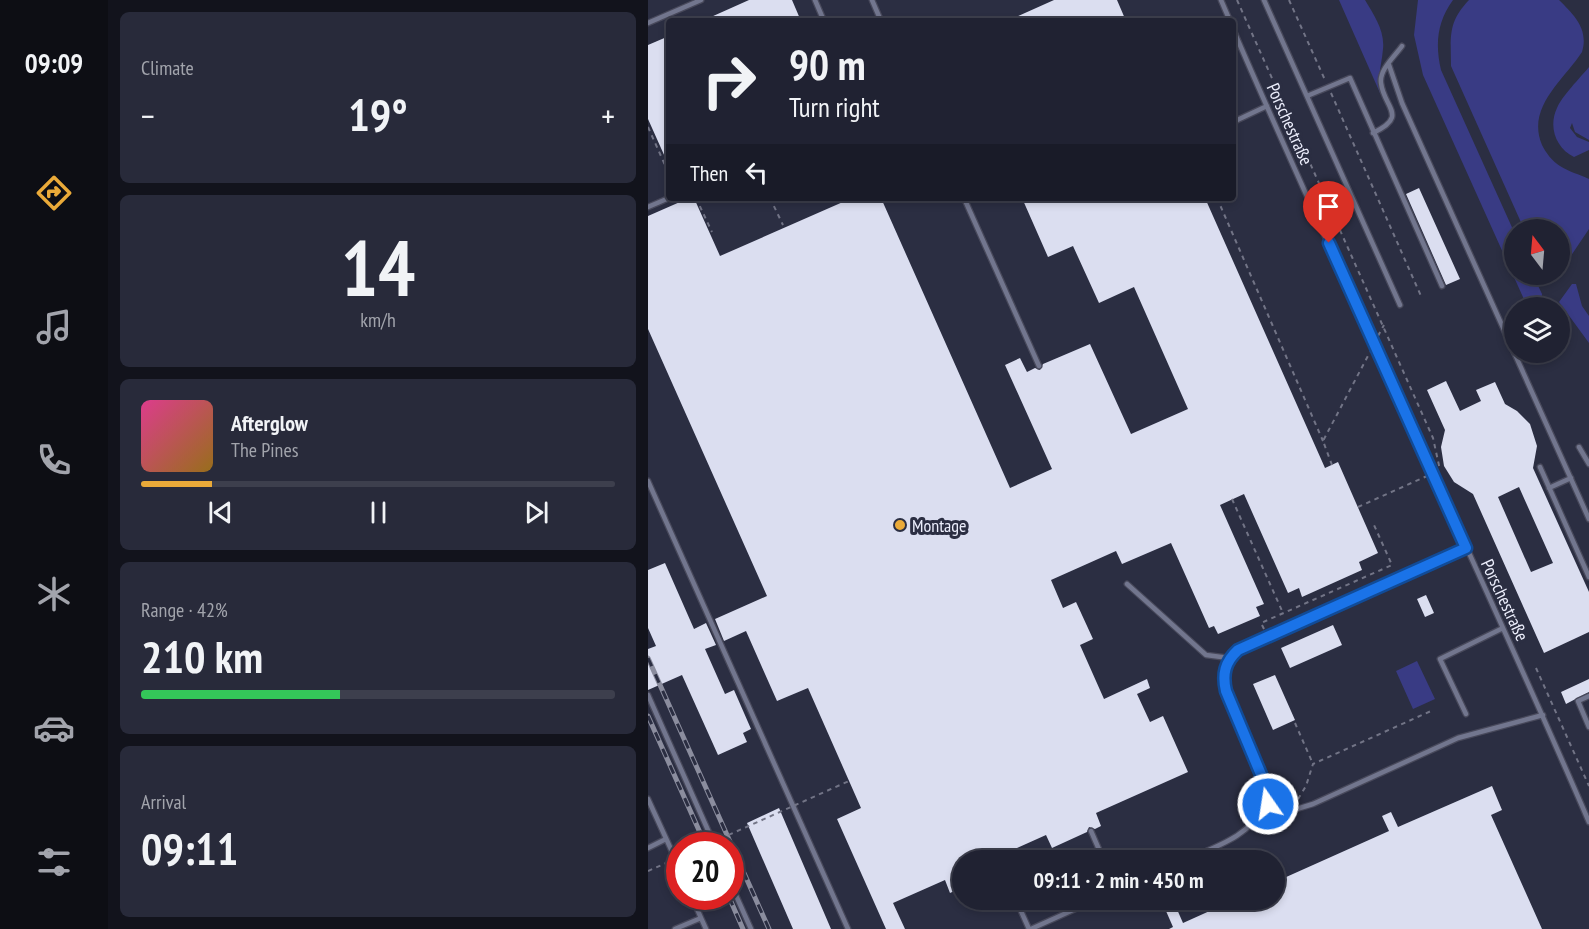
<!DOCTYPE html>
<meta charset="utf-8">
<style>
:root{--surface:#202232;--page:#282a3a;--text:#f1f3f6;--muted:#a2a4ac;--line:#3d3f4d;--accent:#eaaa39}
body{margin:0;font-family:"PT Sans Narrow",sans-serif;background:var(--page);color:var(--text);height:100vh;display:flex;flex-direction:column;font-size:22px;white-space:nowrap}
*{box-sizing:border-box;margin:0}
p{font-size:20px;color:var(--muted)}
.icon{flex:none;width:33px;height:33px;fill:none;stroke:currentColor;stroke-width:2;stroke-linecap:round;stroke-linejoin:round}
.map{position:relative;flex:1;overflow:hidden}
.panel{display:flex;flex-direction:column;gap:12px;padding:12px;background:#12131c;width:540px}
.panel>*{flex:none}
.hud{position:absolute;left:18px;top:18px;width:570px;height:183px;border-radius:6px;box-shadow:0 3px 9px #0003,0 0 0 2px var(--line);background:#202232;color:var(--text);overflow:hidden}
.needle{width:39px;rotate:344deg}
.fabs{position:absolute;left:856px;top:219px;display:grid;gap:12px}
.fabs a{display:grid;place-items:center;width:66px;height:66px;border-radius:50%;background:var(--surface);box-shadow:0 3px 9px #0003,0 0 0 2px var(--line);font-size:30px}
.speed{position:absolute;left:18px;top:832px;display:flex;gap:12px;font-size:30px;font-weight:700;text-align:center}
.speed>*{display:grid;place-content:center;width:78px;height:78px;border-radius:50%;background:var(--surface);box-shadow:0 3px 9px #0003,0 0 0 2px var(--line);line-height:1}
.speed .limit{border:9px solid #d22;background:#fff;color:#111}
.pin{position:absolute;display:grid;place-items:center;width:51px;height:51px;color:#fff;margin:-62px -26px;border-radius:50% 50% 50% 0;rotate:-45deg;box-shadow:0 0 6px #0007}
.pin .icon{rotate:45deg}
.me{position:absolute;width:66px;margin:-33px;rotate:347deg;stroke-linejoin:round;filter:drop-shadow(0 0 4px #0008)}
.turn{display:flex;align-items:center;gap:21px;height:126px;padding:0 24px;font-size:27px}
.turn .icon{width:78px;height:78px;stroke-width:2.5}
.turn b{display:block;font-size:42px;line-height:51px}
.then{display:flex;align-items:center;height:57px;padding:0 24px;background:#0003;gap:12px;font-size:22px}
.big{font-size:45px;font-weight:600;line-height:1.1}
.panel .card{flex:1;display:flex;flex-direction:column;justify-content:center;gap:9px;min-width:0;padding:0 21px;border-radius:9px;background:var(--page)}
.panel .dial{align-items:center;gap:0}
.dial b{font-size:78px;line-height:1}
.song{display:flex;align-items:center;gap:18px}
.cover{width:72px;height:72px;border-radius:9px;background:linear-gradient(135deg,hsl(330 70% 55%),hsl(40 70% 35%))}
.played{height:6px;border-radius:3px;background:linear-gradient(90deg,var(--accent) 15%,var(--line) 15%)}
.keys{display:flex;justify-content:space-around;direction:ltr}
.heat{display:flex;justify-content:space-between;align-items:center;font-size:33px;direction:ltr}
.charge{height:9px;border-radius:4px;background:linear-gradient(90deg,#34c759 42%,var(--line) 0)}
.trip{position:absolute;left:304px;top:850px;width:333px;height:60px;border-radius:30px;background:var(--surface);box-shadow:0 3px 9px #0003,0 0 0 2px var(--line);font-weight:600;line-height:60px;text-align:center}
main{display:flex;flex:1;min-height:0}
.menu{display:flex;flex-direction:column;width:108px;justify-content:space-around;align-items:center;background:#0d0e14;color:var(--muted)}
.menu .icon{width:42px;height:42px}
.menu .selected{color:var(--accent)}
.menu b{font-size:27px;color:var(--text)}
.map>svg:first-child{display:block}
.green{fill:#393b84}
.building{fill:#dbdef0;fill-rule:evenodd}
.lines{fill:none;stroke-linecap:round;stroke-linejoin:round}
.service-casing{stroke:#48495b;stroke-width:7}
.path{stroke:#727486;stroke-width:2;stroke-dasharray:4.5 4.5;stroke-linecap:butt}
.service{stroke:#72768e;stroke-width:4.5}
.rail-casing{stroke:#8b8d9e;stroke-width:5}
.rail{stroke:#2b2e42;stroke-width:3;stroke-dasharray:9;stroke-linecap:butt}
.path-bridge{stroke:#727486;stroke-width:2;stroke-dasharray:4.5 4.5;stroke-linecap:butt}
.route-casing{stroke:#114b97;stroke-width:15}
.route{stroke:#1a73e8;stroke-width:10}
.poi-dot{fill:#eaaa39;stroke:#2b2e42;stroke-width:2}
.labels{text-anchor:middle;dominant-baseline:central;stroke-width:6;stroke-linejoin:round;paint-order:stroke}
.street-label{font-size:18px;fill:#eceefc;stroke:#2b2e42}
.poi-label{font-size:18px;fill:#eceefc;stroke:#2b2e42;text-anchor:start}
</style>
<main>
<nav class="menu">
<b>09:09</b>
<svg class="icon selected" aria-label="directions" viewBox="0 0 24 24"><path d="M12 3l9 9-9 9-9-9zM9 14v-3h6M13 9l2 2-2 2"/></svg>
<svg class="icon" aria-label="music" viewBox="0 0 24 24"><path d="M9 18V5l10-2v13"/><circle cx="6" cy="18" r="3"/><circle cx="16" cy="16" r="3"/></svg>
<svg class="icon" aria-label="phone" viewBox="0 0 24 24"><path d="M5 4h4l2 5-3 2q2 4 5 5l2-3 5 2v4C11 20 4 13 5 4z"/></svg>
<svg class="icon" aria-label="climate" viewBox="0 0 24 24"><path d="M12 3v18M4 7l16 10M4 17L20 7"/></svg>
<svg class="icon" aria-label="car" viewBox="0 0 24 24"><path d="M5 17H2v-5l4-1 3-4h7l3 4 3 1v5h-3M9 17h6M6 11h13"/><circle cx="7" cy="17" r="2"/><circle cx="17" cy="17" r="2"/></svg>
<svg class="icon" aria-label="filters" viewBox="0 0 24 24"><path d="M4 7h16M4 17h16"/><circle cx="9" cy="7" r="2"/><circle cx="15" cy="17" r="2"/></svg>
</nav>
<section class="panel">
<div class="card"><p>Climate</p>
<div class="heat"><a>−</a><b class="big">19°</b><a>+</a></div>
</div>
<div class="card dial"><b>14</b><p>km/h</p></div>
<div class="card">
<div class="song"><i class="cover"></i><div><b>Afterglow</b><p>The Pines</p></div></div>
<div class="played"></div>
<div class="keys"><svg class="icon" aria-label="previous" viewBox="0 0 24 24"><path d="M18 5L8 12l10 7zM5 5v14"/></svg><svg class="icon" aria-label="pause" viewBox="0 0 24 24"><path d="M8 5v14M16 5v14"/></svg><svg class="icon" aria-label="next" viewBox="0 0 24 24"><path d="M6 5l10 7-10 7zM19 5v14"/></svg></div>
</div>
<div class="card"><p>Range · 42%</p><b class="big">210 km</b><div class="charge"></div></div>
<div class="card"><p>Arrival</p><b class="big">09:11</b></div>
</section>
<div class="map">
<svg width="941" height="929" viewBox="0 0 941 929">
<rect width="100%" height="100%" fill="#2b2e42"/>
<path class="green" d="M 691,0 L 717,0 C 726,15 737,31 735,49 C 734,64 728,78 734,92 L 732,93 Z
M 770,0 L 805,0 C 789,22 787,44 793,70 L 867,234 L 867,274 L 885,275 L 894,294 L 893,304 L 888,307 L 879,306 L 775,75 L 766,35 Z
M 821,0 L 911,0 C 926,15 941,29 934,52 C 916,80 878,107 894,145 C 898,153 904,161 912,166 C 921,172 931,174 941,179 L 941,229 L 912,272 L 912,230 L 876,229 L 803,66 C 803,38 799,23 821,0 Z
M 941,67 L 941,140 L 927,132 L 924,123 L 922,128 L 929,137 L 941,142 L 941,150 L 926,157 C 908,148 900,127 909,108 C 914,96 932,78 941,67 Z
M 924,284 L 928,284 L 934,306 L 941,316 L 941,343 L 911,302 Z
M 769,661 L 787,699 L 765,709 L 748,671 Z"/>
<path class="building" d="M 101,0 L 144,0 L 153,21 L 54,21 Z
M 406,0 L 469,0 L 478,21 L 359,21 Z
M 21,36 L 21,166 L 0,119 L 0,45 Z
M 771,188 L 812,279 L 798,285 L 758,194 Z
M 41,198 L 46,198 L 72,256 L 204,198 L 233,198 L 362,488 L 404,469 L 357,365 L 372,358 L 379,372 L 387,368 L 392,370 L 395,364 L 442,344 L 483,434 L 540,409 L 486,287 L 451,303 L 425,246 L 400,257 L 374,198 L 557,198 L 677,468 L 690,462 L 730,553 L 711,562 L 714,570 L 654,597 L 651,588 L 640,593 L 596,494 L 572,505 L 616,604 L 608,607 L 612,616 L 570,634 L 566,626 L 561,628 L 523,543 L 474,564 L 468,551 L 403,580 L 415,608 L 428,602 L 445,639 L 432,645 L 456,699 L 499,679 L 502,688 L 489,694 L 502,722 L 515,716 L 540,772 L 448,813 L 453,826 L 447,829 L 441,827 L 439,832 L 404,848 L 398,835 L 369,848 L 375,861 L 315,861 L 315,887 L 302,893 L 297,880 L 245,903 L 257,929 L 238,929 L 189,819 L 213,808 L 160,688 L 129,701 L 98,631 L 76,641 L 67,619 L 119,596 L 0,329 L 0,216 Z
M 798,381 L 812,411 L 833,401 L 828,390 L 847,382 L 857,404 L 869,411 L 882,424 L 889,446 L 885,468 L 941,592 L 941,632 L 896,653 L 825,494 L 806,482 L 796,466 L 793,447 L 797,430 L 779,390 ZM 871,487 L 905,563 L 883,572 L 850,497 Z
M 17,563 L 46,629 L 58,623 L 68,645 L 57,649 L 77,694 L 86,690 L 103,729 L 95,733 L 99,742 L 70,755 L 34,675 L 0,690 L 0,649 L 8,646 L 0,628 L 0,570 Z
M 778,595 L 786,613 L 777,617 L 769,599 Z
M 685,625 L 694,645 L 642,668 L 633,648 Z
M 627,675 L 647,720 L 625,730 L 605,684 Z
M 941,679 L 941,692 L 918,704 L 913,692 Z
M 844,786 L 854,810 L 843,815 L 894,929 L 521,929 L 525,927 L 518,911 L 528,907 L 535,923 L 586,900 L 627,900 L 627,882 L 741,831 L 734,816 L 743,812 L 750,827 Z
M 131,808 L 183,929 L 145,929 L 99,823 Z"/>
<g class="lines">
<defs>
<path id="service" d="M 167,0 L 176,21
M 224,0 L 233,21
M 573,0 L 582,21
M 616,0 L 752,305
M 0,23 L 53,0
M 585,29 C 700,295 826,556 941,822
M 741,65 L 754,103 L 941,519
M 659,96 L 702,78 L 794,286
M 585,122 L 619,106
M 725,133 C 761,116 736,108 733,83 C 731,70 747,56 754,46
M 316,198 L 391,366
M 0,207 L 21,198
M 931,447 L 941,464
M 892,467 L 941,577
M 0,481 L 200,929
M 901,488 L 923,478
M 479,584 L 558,655 L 581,658
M 0,695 L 67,846
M 941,696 L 930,701 L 941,727
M 818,714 L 792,659 L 855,628
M 0,799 L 32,869
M 609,821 L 665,804 L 810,738 L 895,715
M 443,831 L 456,861
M 0,848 L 18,839
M 535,861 C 571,845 597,839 620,804 L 617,784 L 578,691 C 574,674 577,662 590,650 L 818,548
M 82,882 L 103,929
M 368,900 L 381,929
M 53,918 L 58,929
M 27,929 L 53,918 L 44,897
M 383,929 L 447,900"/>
</defs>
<use href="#service" class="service-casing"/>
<path class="path" d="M 589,0 L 785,438 L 792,470
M 641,0 L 677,80
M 683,93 L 773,296
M 0,127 L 21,174
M 48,198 L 64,232
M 122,198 L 135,225
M 569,198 L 675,441
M 730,336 L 736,325
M 684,465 L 675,441 L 722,352
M 584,499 L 635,613
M 710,507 L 779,476
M 616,629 L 613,623 L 744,565 L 726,525
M 888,668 L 941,786
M 647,723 L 665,764
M 650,799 L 658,786 L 665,764 L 783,711"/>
<use href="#service" class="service"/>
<defs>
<path id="rail" d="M 0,658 L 121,929
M 0,716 L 58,846
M 81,897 L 95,929"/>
</defs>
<use href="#rail" class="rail-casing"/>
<use href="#rail" class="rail"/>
<path class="path-bridge" d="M 56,846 L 201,781
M 0,871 L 32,857"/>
</g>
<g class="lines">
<defs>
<path id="route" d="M 620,804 L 617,784 L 578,691 C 574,674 577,662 590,650 L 818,548 L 681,243"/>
</defs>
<use href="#route" class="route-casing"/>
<use href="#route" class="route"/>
</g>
<circle class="poi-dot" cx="252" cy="525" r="6"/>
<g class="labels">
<g class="street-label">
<text transform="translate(642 124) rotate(66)">Porschestraße</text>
<text transform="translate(857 600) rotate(65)">Porschestraße</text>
</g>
<g class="poi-label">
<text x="264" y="525">Montage</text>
</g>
</g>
</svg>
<div class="fabs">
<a><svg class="needle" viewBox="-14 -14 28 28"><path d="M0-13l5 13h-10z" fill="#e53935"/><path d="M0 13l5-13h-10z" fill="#a2a4ac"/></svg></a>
<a><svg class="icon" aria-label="layers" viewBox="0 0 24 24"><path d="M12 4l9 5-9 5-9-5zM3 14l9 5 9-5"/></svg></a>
</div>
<div class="speed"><div class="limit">20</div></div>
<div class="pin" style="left:681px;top:243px;background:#d93025"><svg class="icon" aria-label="arrive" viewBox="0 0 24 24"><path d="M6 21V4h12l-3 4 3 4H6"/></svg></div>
<svg class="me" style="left:620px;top:804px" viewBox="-20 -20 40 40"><circle r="17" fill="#1a73e8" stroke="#fff" stroke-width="3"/><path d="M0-11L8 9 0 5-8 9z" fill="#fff"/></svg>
<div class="trip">09:11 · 2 min · 450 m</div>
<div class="hud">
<div class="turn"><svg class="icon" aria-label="right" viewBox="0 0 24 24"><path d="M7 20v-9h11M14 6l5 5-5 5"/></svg><div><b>90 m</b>Turn right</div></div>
<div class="then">Then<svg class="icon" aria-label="left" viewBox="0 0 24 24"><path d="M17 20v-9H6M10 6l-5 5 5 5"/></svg></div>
</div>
</div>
</main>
